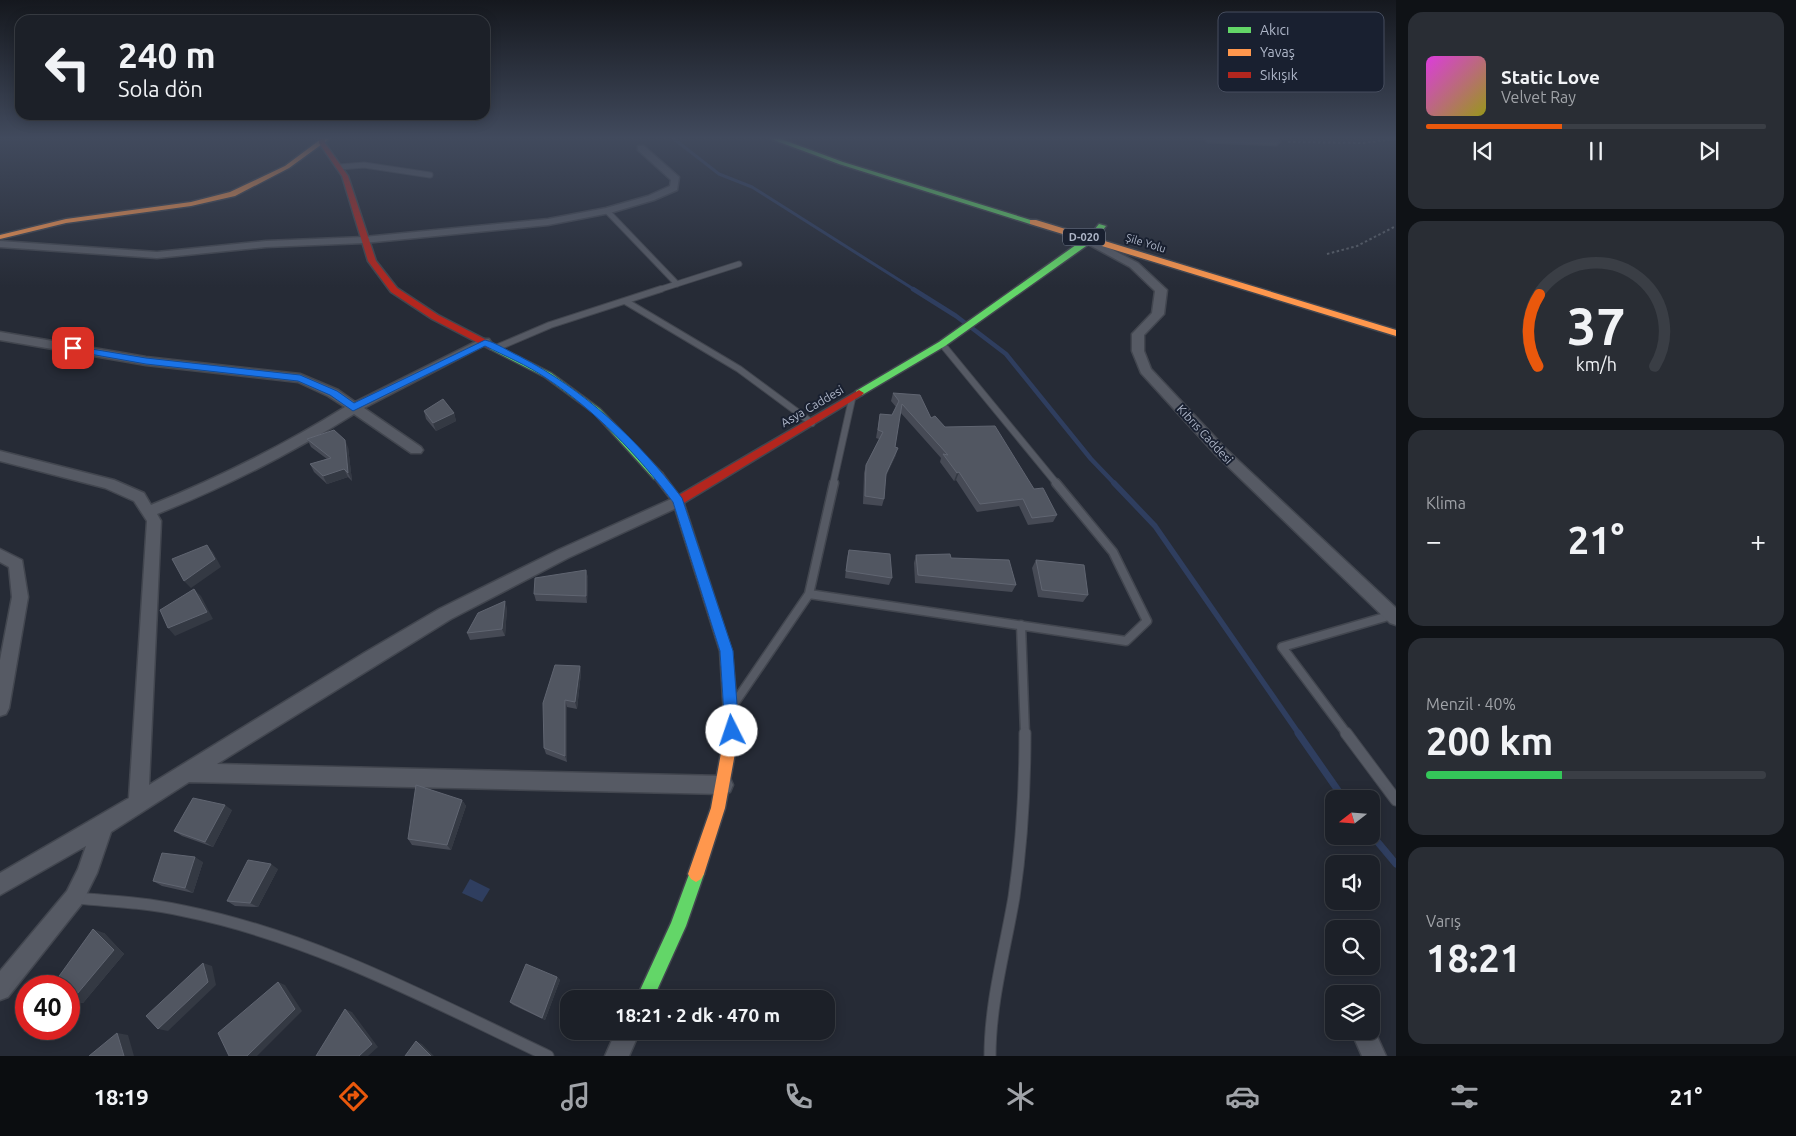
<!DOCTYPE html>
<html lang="tr">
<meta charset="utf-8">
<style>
:root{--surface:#1c2028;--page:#292d34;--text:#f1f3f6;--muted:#a0a3a8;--line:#3a3e45;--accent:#ea580c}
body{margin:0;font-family:Ubuntu,sans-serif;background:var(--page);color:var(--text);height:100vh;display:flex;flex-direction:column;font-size:19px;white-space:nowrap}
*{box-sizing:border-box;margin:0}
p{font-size:16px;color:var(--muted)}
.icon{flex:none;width:28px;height:28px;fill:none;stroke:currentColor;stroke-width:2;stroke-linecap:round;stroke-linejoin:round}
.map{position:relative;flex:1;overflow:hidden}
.panel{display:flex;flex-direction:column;gap:12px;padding:12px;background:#0f1216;width:400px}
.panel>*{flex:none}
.guide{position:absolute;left:15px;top:15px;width:475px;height:105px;border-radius:15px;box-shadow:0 2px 12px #0003,0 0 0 1px var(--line);background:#1c2028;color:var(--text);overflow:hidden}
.needle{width:32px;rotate:253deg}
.fabs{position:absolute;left:1325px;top:790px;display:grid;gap:10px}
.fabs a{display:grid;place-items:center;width:55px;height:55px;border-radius:10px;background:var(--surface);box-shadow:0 2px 12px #0003,0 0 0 1px var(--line);font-size:25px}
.speed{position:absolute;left:15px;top:975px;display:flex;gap:10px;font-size:25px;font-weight:700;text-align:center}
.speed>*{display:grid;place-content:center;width:65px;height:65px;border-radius:50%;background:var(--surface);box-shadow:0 2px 12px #0003,0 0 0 1px var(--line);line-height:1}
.speed .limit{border:8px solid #d22;background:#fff;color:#111}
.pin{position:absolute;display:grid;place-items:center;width:42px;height:42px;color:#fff;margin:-21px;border-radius:10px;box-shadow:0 2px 8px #0006}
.me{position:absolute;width:55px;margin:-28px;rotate:356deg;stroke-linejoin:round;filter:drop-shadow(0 0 4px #0008)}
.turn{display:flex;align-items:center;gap:18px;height:105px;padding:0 20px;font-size:22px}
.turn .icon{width:65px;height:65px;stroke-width:2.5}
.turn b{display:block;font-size:35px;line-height:42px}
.big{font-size:38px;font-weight:700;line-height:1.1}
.panel .widget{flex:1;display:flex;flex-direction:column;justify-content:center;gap:8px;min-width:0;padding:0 18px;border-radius:15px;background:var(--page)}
.panel .dial{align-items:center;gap:0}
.dial svg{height:130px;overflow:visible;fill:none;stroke:var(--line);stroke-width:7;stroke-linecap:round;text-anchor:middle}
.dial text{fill:var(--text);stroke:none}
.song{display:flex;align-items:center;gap:15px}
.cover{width:60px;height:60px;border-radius:8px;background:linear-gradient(135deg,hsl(300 70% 55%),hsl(60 70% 35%))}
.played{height:5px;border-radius:2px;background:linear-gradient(90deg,var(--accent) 40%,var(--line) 40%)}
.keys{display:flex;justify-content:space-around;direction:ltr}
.heat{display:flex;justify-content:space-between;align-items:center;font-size:28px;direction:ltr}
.charge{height:8px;border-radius:4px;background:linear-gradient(90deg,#34c759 40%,var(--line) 0)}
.trip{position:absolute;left:560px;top:990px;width:275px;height:50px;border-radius:15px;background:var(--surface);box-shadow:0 2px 12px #0003,0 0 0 1px var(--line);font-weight:700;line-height:50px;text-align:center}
.tabs{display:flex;height:80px;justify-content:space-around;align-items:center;background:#0b0d10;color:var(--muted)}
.tabs .icon{width:35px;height:35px}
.tabs .current{color:var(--accent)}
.tabs b{font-size:22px;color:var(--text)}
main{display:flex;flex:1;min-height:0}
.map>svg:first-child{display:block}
.water{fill:#2f3e5f}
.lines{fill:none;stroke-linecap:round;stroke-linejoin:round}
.stream-far3{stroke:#2f3e5f;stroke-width:3}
.stream-far2{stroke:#2f3e5f;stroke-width:4.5}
.stream-far1{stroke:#2f3e5f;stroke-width:5.5}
.stream{stroke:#2f3e5f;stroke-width:7}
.lane-far3-casing{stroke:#42464f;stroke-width:7}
.lane-far2-casing{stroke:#42464f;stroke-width:8}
.lane-far1-casing{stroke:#42464f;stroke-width:11}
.lane-casing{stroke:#42464f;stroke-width:13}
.street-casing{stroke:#42464f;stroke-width:3}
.fast-casing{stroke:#42464f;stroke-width:3}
.slow-casing{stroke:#42464f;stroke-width:3}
.jam-casing{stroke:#42464f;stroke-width:3}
.path{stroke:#585e67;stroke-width:2;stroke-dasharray:2.5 2.5;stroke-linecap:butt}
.lane-far3{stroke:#565a64;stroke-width:5}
.lane-far2{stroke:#565a64;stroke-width:6}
.lane-far1{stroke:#565a64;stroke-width:8}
.lane{stroke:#565a64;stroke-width:11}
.street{fill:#565a64;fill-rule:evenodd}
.fast{fill:#63d668;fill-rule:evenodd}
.slow{fill:#ff974d;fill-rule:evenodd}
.jam{fill:#b3261e;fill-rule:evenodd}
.wall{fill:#464a55}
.shaded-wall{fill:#343943}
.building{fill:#515661;stroke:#606571}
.route{fill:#1a73e8;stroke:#114b97}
.labels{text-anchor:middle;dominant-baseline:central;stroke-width:4;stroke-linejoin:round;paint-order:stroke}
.shield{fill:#192030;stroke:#81899a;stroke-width:1}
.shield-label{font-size:11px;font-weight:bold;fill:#aeb6c8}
.far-street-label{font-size:11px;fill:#aeb6c8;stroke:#192030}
.street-label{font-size:12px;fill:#aeb6c8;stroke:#192030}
.key{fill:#192030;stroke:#464d5e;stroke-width:1}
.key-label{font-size:14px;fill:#aeb6c8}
</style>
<main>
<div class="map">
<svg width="1396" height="1056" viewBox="0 0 1396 1056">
<rect width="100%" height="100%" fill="#262b36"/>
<path class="water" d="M 470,879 L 490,889 L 482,902 L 462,893 Z"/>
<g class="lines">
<path class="stream-far3" d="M 674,139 L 719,174 L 752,187 L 915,290"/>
<path class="stream-far2" d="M 913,289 L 956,316 L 1006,354 L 1091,459 L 1115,484"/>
<path class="stream-far1" d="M 1114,483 L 1155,526 L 1299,734"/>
<path class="stream" d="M 1298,733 L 1344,799
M 1371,834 L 1396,864"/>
<defs>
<path id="lane-far3" d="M 339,167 L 364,165 L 430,175
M 607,211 L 677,284
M 658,290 L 739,264"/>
<path id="lane-far2" d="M 625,301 L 739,369 L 812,423
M 942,344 L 1057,484
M 496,348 L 550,325 L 661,289
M 833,484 L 852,399"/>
<path id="lane-far1" d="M 809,594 L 834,483
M 1021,625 L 1025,734
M 736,701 L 809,594 L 1126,641 L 1147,621 L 1113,552 L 1056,483
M 1347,734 L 1282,647 L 1392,615"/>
<path id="lane" d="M 1346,733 L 1396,800
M 75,898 C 112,901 148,903 184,911 C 313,937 430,1000 548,1056
M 990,1056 C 990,1002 1005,950 1014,897 C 1022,843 1025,788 1025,733"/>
<path id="street" d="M 1204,139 L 1278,139 L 1280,142 L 1276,145 L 1208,142 Z
M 638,146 L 644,146 L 679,177 L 677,190 L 654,200 L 610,213 L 548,225 L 364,243 L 266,247 L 157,258 L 0,247 L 0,241 L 157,252 L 266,241 L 364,237 L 548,219 L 606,208 L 648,196 L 670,186 L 671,180 L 638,150 Z
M 1088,237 L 1138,263 L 1167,290 L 1164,314 L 1144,335 L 1144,351 L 1151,369 L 1226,449 L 1396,608 L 1396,625 L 1390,623 L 1216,455 L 1141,373 L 1132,351 L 1132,334 L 1152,313 L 1155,291 L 1130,267 L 1084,242 L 1083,240 Z
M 0,332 L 146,357 L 300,374 L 338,390 L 355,402 L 481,339 L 489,339 L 491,342 L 364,408 L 421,447 L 423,450 L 421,453 L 411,453 L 354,414 C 292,453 225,487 157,514 L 161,521 L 149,785 L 364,653 L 439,609 L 558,550 L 678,496 L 683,497 L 685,501 L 683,505 L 568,558 L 451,619 L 217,764 L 723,776 L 730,778 L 733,785 L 730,792 L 723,794 L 189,782 L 111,832 L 97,873 L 81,905 L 8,997 L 0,1000 L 0,971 L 67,891 L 78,869 L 86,846 L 0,895 L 0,873 L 129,798 L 147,521 L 134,501 L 105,488 L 0,461 L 0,451 L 114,480 L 144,493 L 151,505 C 218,478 284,445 345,407 L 328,396 L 298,382 L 146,365 L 0,340 Z
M 0,549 L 22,560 L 28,597 L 9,708 L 6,714 L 0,716 L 0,660 L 12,597 L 9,567 L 0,562 Z
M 1371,1023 L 1386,1056 L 1362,1056 L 1351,1031 L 1371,1031 Z
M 616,1031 L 640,1031 L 629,1056 L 605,1056 Z"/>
<path id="fast" d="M 771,139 L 781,139 L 843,162 L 1037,222 L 1030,224 L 839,164 Z
M 1099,224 L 1106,226 L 1096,239 L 945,346 L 862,395 L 856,395 L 856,391 L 939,342 L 1090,235 Z
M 493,344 L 551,373 L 600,409 L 662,473 L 663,476 L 662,479 L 654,479 L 594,413 L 545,377 L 490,349 L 488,347 Z
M 696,866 L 701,869 L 704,874 L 686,926 L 653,999 L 636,999 L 671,923 L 691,869 Z"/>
<path id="slow" d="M 321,139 L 329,139 L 289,168 L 235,196 L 191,206 L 66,223 L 0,239 L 0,235 L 66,219 L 191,202 L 230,192 L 285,166 Z
M 1030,220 L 1036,220 L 1396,330 L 1396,336 L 1030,224 Z
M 658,472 L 662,473 L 683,501 L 732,651 L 739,731 L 725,808 L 704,874 L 701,879 L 696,882 L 691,879 L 688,874 L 711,808 L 725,731 L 720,651 L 673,502 L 653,476 Z"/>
<path id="jam" d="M 319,139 L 325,139 L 325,143 L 348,176 L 376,261 L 397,288 L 438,315 L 496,345 L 496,349 L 490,349 L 432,319 L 391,292 L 368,261 L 342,176 L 319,143 Z
M 859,390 L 864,393 L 862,395 L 682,504 L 674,504 L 673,501 L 674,498 Z"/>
</defs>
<use href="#lane-far3" class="lane-far3-casing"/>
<use href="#lane-far2" class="lane-far2-casing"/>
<use href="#lane-far1" class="lane-far1-casing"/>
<use href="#lane" class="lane-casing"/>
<use href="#street" class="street-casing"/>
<use href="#fast" class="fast-casing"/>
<use href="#slow" class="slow-casing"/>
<use href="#jam" class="jam-casing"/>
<path class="path" d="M 1288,142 L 1363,143 L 1394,139
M 1327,254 L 1357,246 L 1396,226"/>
<use href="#lane-far3" class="lane-far3"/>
<use href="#lane-far2" class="lane-far2"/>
<use href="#lane-far1" class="lane-far1"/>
<use href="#lane" class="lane"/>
<use href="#street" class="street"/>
<use href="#fast" class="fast"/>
<use href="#slow" class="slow"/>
<use href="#jam" class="jam"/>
</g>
<path class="wall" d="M 893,393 L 945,427 L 1034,489 L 1057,515 L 1053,522 L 1028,525 L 1019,506 L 977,512 L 956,480 L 954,481 L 940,462 L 941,458 L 900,412 L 895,447 L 896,455 L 885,477 L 884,499 L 882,506 L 863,504 L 864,473 L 866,465 L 879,439 L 876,438 L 880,414 L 892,415 L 896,407 L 891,401 Z
M 424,411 L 454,413 L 456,421 L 436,431 L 426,419 Z
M 307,439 L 348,447 L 352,481 L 348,477 L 327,484 L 314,472 L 310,464 L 327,459 L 311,447 Z
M 849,550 L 892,578 L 889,585 L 845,578 L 847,558 Z
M 916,555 L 951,558 L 1016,585 L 1012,592 L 915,583 L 914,563 Z
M 1036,560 L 1088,595 L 1083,602 L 1038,597 L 1032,568 Z
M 586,570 L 588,578 L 587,603 L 536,601 L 534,594 Z
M 507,608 L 505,636 L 470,640 L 467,633 Z
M 580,666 L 581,673 L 577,709 L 567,707 L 567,762 L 546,754 L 544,748 Z
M 462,800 L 466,806 L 451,850 L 412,845 L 408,839 Z
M 232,810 L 213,847 L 182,836 L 174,831 Z
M 203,862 L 193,893 L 162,886 L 153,881 Z
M 278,869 L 258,907 L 235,906 L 227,901 Z
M 104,933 L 124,954 L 83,1003 L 69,1000 L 69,986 Z
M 557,977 L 560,980 L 545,1020 L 513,1005 L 510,1002 Z"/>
<path class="shaded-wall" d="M 454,413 L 456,421 L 436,431 L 433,423 Z
M 345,440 L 348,447 L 352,481 L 348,473 Z
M 898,448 L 896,455 L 884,481 L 886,474 Z
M 344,469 L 348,477 L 327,484 L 323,476 Z
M 959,472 L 956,480 L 954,481 L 957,473 Z
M 207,545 L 213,552 L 221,567 L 191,588 L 184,581 Z
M 586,570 L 588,578 L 587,603 L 586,596 Z
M 194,589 L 201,596 L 213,619 L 175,636 L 168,628 Z
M 505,601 L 507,608 L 505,636 L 502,629 Z
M 580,666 L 581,673 L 577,709 L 575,702 Z
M 565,700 L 567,707 L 567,762 L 565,756 Z
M 462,800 L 466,806 L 451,850 L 447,845 Z
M 225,805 L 232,810 L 213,847 L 205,842 Z
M 195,857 L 203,862 L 193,893 L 185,888 Z
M 271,864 L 278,869 L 258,907 L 250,903 Z
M 93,929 L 104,933 L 124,954 L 83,1003 L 72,1000 Z
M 203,963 L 212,966 L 216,985 L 168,1031 L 158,1029 Z
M 557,977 L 560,980 L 545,1020 L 542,1018 Z
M 278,982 L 285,985 L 302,1011 L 257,1056 L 247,1056 Z
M 345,1009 L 352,1012 L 378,1047 L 368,1056 L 359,1056 Z
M 117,1033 L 128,1035 L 134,1056 L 124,1056 Z
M 416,1041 L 422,1044 L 434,1056 L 431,1056 Z"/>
<path class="building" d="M 893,393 L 920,395 L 931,418 L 935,416 L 945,427 L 995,426 L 1034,489 L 1043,488 L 1057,515 L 1032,518 L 1023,499 L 980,504 L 959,472 L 957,473 L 943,454 L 948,455 L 902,404 L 895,447 L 898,448 L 886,474 L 884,499 L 865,496 L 866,465 L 883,432 L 878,430 L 880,414 L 892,415 L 899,401 Z
M 443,399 L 454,413 L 433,423 L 424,411 Z
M 334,430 L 345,440 L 348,473 L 344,469 L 323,476 L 310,464 L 331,458 L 307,439 Z
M 207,545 L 215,559 L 184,581 L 172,559 Z
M 849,550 L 890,554 L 892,578 L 846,571 Z
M 950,554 L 951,558 L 1009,560 L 1016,585 L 918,575 L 916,555 Z
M 1036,560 L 1084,565 L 1088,595 L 1042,590 Z
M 586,570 L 586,596 L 534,594 L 535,578 Z
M 194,589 L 207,612 L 168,628 L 160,610 Z
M 505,601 L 502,629 L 467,633 L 478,613 Z
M 555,665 L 580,666 L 575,702 L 565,700 L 565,756 L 544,748 L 543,703 Z
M 416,785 L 462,800 L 447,845 L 408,839 Z
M 193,798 L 225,805 L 205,842 L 174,831 Z
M 162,853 L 195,857 L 185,888 L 153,881 Z
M 248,860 L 271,864 L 250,903 L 227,901 Z
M 93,929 L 114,950 L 72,1000 L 69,999 L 69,986 L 52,986 Z
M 203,963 L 208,982 L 158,1029 L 146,1016 Z
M 526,964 L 557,977 L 542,1018 L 510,1002 Z
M 278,982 L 295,1009 L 247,1056 L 229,1056 L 218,1033 Z
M 345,1009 L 372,1044 L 359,1056 L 316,1056 Z
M 117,1033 L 124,1056 L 89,1056 Z
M 416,1041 L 431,1056 L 405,1056 Z"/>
<linearGradient id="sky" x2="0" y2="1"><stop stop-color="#15181e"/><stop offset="0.48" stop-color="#414a5d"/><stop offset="1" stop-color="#414a5d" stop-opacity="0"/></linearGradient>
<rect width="1396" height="287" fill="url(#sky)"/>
<path class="route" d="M 485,340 C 497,343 508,351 519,356 C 585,390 638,440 682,498 L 733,651 L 739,731 L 737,735 L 732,737 L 727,735 L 725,731 L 720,651 L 673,502 C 638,455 595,410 546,378 C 527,365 505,356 485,346 L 353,411 L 330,395 L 298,381 L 146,364 L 73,351 L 69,348 L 73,346 L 146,358 L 300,375 L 337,391 L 354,403 Z"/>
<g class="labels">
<rect class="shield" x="1063" y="228.5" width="42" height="17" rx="4"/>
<g class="shield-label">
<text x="1084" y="237">D-020</text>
</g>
<g class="far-street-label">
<text transform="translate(1146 243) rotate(17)">Şile Yolu</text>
</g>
<g class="street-label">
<text transform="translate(812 406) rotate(-30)">Asya Caddesi</text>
<text transform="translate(1205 434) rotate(47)">Kıbrıs Caddesi</text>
</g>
</g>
<rect x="1218" y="12" width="166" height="80" rx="8" class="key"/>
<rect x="1228" y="27" width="23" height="6" fill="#63d668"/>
<rect x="1228" y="49" width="23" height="7" fill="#ff974d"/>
<rect x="1228" y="72" width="23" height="6" fill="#b3261e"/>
<g class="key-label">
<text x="1260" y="35">Akıcı</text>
<text x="1260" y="57">Yavaş</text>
<text x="1260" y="80">Sıkışık</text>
</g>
</svg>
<div class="fabs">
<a><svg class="needle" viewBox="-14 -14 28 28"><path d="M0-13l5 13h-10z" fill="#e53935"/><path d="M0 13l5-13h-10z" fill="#a0a3a8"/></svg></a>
<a><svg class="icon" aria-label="sound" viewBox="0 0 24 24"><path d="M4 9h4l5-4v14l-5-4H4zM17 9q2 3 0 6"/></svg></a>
<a><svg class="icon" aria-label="search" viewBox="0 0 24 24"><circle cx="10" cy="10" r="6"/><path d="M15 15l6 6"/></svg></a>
<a><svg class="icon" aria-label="layers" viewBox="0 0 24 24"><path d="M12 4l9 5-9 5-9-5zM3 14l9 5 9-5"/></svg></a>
</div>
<div class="speed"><div class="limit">40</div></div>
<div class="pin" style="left:73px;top:348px;background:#d93025"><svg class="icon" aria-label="arrive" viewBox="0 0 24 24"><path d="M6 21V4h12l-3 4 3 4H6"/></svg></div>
<svg class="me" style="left:732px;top:731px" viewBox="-20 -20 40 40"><circle r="19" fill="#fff"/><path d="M0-13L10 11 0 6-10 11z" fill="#1a73e8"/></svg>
<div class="trip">18:21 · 2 dk · 470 m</div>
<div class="guide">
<div class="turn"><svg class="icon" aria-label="left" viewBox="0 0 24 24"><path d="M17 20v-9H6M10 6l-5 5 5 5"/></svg><div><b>240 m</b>Sola dön</div></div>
</div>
</div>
<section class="panel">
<div class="widget">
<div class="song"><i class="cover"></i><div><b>Static Love</b><p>Velvet Ray</p></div></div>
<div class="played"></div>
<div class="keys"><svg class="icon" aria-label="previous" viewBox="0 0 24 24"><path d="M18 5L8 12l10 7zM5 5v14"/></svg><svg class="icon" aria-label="pause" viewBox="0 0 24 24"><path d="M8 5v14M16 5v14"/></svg><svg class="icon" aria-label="next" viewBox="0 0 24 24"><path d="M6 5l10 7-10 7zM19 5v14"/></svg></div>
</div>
<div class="widget dial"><svg viewBox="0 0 100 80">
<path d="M14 69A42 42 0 1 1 86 69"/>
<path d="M14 69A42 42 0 0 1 15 25" stroke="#ea580c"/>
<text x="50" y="56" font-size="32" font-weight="700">37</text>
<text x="50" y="72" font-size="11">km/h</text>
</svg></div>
<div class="widget"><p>Klima</p>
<div class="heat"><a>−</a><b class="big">21°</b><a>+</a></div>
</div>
<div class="widget"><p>Menzil · 40%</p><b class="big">200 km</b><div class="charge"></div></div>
<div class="widget"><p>Varış</p><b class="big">18:21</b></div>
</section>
</main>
<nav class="tabs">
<b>18:19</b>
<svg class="icon current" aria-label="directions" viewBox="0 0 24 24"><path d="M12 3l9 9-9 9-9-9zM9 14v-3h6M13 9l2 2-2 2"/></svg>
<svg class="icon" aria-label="music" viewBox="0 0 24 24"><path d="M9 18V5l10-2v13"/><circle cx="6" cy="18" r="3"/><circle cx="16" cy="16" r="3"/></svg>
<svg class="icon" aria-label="phone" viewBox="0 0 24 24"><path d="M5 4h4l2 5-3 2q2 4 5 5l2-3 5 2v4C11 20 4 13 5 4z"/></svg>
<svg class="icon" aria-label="climate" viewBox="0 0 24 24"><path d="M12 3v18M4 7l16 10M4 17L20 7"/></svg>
<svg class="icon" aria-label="car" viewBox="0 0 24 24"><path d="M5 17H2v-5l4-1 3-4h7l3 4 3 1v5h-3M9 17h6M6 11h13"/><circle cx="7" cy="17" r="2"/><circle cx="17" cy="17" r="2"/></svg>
<svg class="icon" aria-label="filters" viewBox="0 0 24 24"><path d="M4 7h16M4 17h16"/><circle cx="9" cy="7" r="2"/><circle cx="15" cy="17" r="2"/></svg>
<b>21°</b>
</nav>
